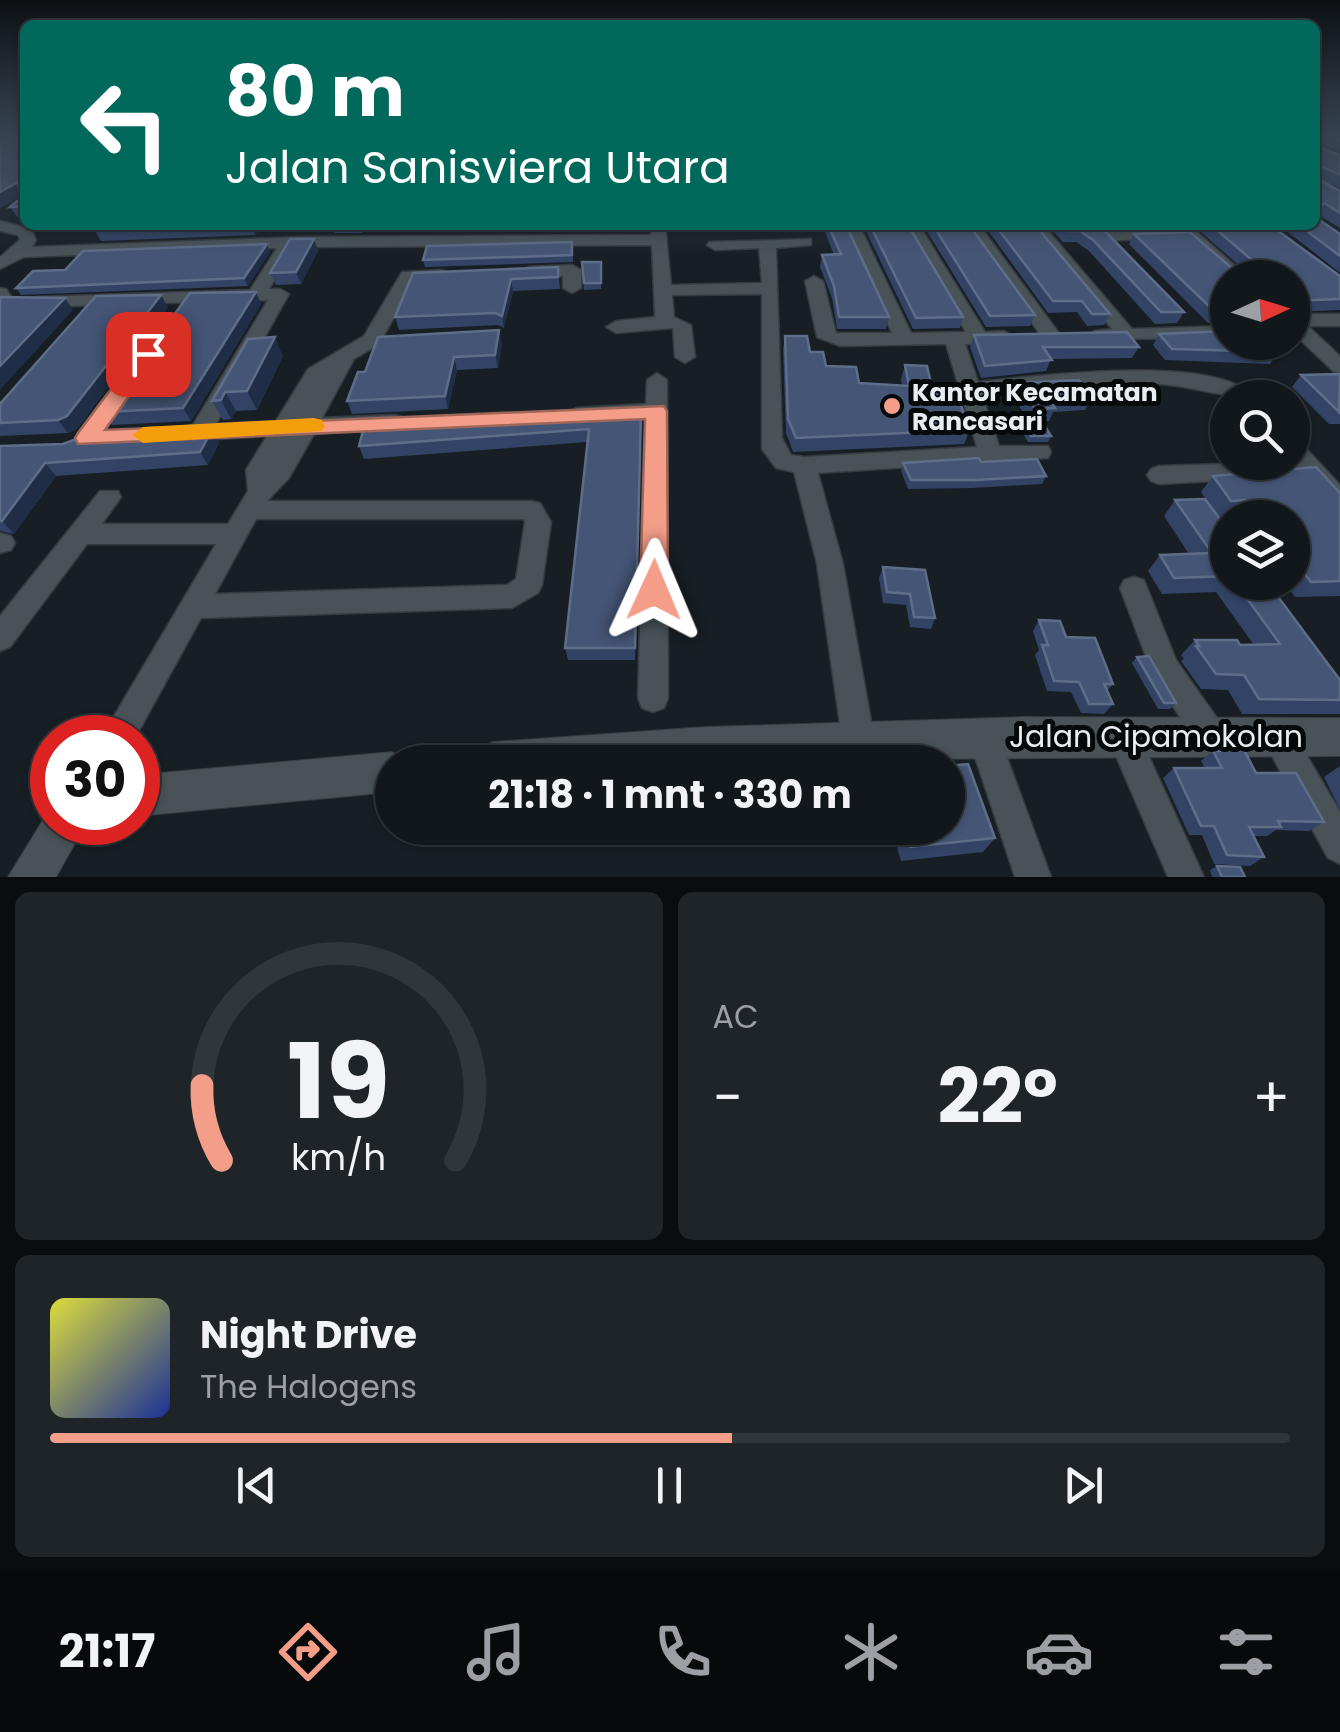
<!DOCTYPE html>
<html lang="id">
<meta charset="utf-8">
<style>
:root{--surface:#11171b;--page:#1e2428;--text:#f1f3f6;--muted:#9c9fa3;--line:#30363a;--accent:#f49e89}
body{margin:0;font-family:Poppins,sans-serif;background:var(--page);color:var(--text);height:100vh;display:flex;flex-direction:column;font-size:38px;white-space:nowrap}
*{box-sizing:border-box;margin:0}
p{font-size:32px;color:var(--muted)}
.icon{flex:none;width:55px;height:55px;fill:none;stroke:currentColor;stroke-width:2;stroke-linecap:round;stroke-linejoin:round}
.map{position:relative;height:877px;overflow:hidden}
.panel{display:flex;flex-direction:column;gap:15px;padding:15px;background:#090d0f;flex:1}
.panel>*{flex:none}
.banner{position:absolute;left:20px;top:20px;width:1300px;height:210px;border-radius:15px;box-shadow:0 2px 8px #0004,0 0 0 2px var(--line);background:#00695c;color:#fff;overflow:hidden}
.needle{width:65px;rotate:86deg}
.fabs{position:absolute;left:1210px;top:260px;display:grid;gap:20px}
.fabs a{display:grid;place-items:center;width:100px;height:100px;border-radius:50%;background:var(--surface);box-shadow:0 2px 8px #0004,0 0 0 2px var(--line);font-size:50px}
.speed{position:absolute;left:30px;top:715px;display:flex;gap:20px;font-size:50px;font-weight:700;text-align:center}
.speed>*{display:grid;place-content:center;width:130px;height:130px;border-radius:50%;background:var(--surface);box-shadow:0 2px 8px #0004,0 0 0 2px var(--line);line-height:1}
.speed .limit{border:15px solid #d22;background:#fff;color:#111}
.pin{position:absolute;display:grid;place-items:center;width:85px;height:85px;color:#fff;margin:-42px;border-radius:20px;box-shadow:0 5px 15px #0006}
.me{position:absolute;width:110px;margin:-55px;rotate:1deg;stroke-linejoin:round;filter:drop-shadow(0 0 8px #0008)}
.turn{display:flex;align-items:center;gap:35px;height:210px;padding:0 40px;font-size:45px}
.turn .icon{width:130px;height:130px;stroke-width:2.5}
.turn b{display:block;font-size:70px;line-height:85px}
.big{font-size:75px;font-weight:700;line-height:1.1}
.panel .widget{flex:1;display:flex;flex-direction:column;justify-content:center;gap:15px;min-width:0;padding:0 35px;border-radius:15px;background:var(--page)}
.panel .dial{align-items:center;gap:0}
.dial svg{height:260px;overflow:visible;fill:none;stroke:var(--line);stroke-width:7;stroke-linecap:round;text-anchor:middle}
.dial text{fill:var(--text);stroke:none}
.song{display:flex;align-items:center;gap:30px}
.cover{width:120px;height:120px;border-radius:15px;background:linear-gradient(135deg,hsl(60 70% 55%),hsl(230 70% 35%))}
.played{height:10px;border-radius:5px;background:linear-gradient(90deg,var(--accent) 55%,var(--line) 55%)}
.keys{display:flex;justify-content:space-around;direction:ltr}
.heat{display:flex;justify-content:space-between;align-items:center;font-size:55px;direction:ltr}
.panel .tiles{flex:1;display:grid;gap:15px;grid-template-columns:1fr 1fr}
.widget:last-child{grid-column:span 2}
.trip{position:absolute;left:375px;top:745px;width:590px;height:100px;border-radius:50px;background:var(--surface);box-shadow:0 2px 8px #0004,0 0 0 2px var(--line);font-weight:700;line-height:100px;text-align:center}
.tabs{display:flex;height:160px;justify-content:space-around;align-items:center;background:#07090b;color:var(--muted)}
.tabs .icon{width:70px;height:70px}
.tabs .on{color:var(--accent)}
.tabs b{font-size:45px;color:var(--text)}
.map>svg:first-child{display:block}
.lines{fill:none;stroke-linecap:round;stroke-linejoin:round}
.minor-casing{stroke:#353b3f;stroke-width:3}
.tertiary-casing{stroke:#353b3f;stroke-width:2}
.minor{fill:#485257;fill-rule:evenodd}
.tertiary{fill:#485257;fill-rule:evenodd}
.wall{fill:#324366}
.shaded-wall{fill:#1f2d46}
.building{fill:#455575;stroke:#5e6d88;stroke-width:2.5}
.route{fill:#f49e89;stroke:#9f6759;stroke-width:2.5}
.slow{fill:#f59e0b}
.poi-dot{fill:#f49e89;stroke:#06090a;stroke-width:4}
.labels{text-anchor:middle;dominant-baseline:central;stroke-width:10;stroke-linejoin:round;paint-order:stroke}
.poi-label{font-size:25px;font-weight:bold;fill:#e7edf0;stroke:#06090a;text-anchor:start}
.near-street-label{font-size:30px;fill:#e7edf0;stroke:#06090a}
</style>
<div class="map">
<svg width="1340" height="877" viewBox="0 0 1340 877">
<rect width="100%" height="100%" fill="#171f24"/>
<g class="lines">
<defs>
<path id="minor" d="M 1340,175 L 1340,183 L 1315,184 L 1315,176 Z
M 0,221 L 31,229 L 36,240 L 32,247 L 304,237 L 651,235 L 653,225 L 665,225 L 671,285 L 762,283 L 759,248 L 715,250 L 707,245 L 709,242 L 811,239 L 811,245 L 776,248 L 782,438 L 791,455 L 804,457 L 977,447 L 946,344 L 840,346 L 817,337 L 805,281 L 814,276 L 823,281 L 836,333 L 892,333 L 843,225 L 859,225 L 911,333 L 966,332 L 903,225 L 919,225 L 985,332 L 1004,331 L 1014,337 L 1004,343 L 965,344 L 978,382 C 1037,376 1216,352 1256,398 C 1222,398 1191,385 1156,384 C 1098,382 1040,389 982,395 L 999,446 L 1048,446 L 1051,452 L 1048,458 L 818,473 L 843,564 L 874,738 L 869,749 L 858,754 L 847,749 L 842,738 L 817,564 L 794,472 L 776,468 L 762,449 L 762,294 L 672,295 L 674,317 L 691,325 L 695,357 L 685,363 L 675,357 L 673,328 L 616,333 L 606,327 L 616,321 L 655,317 L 652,245 L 289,247 L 291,251 L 269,289 L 280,289 L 289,294 L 216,424 L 276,421 L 308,369 L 364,336 L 402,272 L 442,270 L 451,275 L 442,280 L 414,281 L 379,344 L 354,359 L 322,418 L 394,415 L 402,417 L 405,422 L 402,427 L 314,434 L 289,478 L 267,501 L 531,501 L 540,503 L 551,522 L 542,585 L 538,593 L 512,608 L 201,618 L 135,738 L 101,738 L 216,544 L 87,544 L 10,647 L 0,651 L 0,616 L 100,491 L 118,491 L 121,497 L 102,524 L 228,524 L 248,491 L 246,470 L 267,436 L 182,441 L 171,433 L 174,428 L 193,425 L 268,300 L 37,307 L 28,302 L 37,297 L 250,290 L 277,248 L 24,257 L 0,269 L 0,257 L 20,240 L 18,235 L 0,231 ZM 256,519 L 524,519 L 525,522 L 516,579 L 507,585 L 215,594 Z
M 963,225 L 979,225 L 1061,336 L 1058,340 L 1044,340 Z
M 1027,225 L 1043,225 L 1132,329 L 1228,326 L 1228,338 L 1094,339 L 1091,335 L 1094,331 L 1112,329 Z
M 1171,225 L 1189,225 L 1249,278 L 1230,278 Z
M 1164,229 L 1172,234 L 1170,237 L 1107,241 L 1099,236 L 1107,231 Z
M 572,265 L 581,270 L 581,288 L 572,293 L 563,288 L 563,276 L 529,277 L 520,272 L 529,267 Z
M 0,288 L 6,289 L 16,303 L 0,316 Z
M 1292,314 L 1340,314 L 1340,326 L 1308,326 L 1340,356 L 1340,373 L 1333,371 L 1292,332 Z
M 657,373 L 667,380 L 668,698 L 664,708 L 653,712 L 642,708 L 638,698 L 646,419 L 576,422 L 565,415 L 576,408 L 646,404 L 647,380 Z
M 123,381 L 133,388 L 95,444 L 79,444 L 76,438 L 79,432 L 116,383 Z
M 1292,440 L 1300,442 L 1340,485 L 1340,510 L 1331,508 L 1303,476 L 1159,484 L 1151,481 L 1147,475 L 1151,469 L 1159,466 L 1292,462 Z
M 0,533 L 11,536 L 15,543 L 11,550 L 0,553 Z
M 1134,577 L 1144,580 L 1176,660 L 1222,725 L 1227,736 L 1222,747 L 1211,752 L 1200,747 L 1154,678 L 1120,588 L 1124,580 Z
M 1123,719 L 1134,724 L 1204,877 L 1168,877 L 1107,735 L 1112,724 Z
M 984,720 L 995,725 L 1051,877 L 1015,877 L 968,736 L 973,725 Z
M 1278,720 L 1289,725 L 1340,812 L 1340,864 L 1328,858 L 1267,747 L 1262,736 L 1267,725 Z"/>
<path id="tertiary" d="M 1022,717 L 1340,718 L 1340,756 L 473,762 L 479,748 L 493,742 L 705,727 Z
M 392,752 L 408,762 L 392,762 L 392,792 L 138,816 L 138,775 Z
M 51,807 L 52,822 L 87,822 L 56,877 L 8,877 Z"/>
</defs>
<use href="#minor" class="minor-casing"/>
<use href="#tertiary" class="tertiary-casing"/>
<use href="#minor" class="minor"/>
<use href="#tertiary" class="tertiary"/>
</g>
<path class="wall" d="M 0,134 L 25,134 L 25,218 L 18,218 L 10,207 L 21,198 L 21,196 L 0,208 Z
M 1315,134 L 1340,134 L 1340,152 L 1319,143 L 1319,147 L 1340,155 L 1340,188 L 1319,178 L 1320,180 L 1340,191 L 1340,228 L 1317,214 L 1315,216 Z
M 73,225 L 262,225 L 255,235 L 101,241 L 94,229 L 98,225 Z
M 333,225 L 366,225 L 362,233 L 335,233 Z
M 826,225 L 846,225 L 889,317 L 886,329 L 837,329 L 832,298 L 820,267 L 822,255 L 834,255 L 825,232 Z
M 863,225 L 908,225 L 963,317 L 960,328 L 913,329 Z
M 923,225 L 969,225 L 1035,315 L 1030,326 L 986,327 Z
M 984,225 L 1035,225 L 1110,314 L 1104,325 L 1087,326 L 1077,312 L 1048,313 Z
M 1047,225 L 1099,225 L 1184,312 L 1177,323 L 1155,324 L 1089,251 L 1076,242 L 1063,242 Z
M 1110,225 L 1169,225 L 1168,226 L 1113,227 Z
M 1193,225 L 1270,225 L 1340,276 L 1340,310 L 1292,312 L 1292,278 L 1228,278 L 1228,322 L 1208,323 L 1129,244 L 1134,234 L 1234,270 L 1244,270 Z
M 1279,225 L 1315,225 L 1340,234 L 1340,273 Z
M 314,239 L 318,251 L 301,284 L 276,285 L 270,273 Z
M 267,244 L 270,252 L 248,286 L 21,295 L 16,288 L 65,270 Z
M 573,249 L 573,262 L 425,267 L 423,260 Z
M 582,262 L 601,262 L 601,289 L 584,290 Z
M 558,267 L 560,289 L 513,291 L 504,328 L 498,325 L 399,330 L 395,317 L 413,273 Z
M 261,304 L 191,421 L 112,425 L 103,412 Z
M 168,307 L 77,429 L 68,433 L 0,436 L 0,404 Z
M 1159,334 L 1278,352 L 1270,364 L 1165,360 L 1153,345 Z
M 974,335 L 1139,347 L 1132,358 L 1051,359 L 1046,371 L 981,378 L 970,347 Z
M 785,336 L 810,352 L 826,366 L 859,383 L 902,386 L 901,379 L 905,365 L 932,388 L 970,430 L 964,444 L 793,452 L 786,433 L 783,349 Z
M 502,343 L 498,368 L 457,370 L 448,409 L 352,414 L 347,401 L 365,372 Z
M 283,356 L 257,410 L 236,411 L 231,419 L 223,420 L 212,401 Z
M 1340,374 L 1340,424 L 1329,424 L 1292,387 L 1301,375 Z
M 1019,383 L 1092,397 L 1085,410 L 1053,412 L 1049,421 L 1042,422 L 1051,436 L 1048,442 L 1028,442 L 1018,426 L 1021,419 L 1027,419 L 1013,396 Z
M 641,414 L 635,660 L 568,660 L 565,648 L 588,442 L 364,459 L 359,446 Z
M 212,430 L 219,443 L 208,465 L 56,476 L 14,534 L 0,531 L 0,446 L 63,444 Z
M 981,462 L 1046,476 L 1042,484 L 972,488 L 908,489 L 901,471 L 903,463 Z
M 1213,476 L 1340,493 L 1340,596 L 1295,597 L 1284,582 L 1292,582 L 1292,518 L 1218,517 L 1201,492 Z
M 1175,500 L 1228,530 L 1228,582 L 1267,582 L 1340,680 L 1340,714 L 1242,714 L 1228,690 L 1201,689 L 1181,661 L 1184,659 L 1181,655 L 1195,640 L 1240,645 L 1254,645 L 1216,592 L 1162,594 L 1148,571 L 1160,555 L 1189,554 L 1164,516 Z
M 883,567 L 935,618 L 931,629 L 910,627 L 906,605 L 883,603 L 879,578 Z
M 1039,620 L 1066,637 L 1113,684 L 1107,691 L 1113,704 L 1104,714 L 1081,713 L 1071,692 L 1047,691 L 1035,655 L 1039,650 L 1033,631 Z
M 1137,657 L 1176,703 L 1170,709 L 1158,709 L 1132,663 Z
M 1213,751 L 1256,773 L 1324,822 L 1309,831 L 1276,830 L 1267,836 L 1254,836 L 1264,857 L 1250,866 L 1214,864 L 1202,835 L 1189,835 L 1163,778 L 1174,768 L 1205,768 L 1201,761 Z
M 1340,766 L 1340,810 L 1324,777 Z
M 555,828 L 599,828 L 556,830 Z
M 755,828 L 822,828 L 823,830 L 817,844 L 756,844 Z
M 891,828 L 948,828 L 995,838 L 983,852 L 901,861 Z
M 1217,866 L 1245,877 L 1212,877 L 1210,870 Z"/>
<path class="shaded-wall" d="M 18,182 L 25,194 L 0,208 L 0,192 Z
M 251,225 L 262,225 L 255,235 Z
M 314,239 L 318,251 L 301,284 L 296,272 Z
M 267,244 L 270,252 L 248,286 L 244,278 Z
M 511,279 L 513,291 L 504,328 L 502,316 Z
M 256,292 L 261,304 L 191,421 L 183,408 Z
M 161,295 L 168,307 L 77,429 L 68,433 L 58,420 Z
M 65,298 L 73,310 L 0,390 L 0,366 Z
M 499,330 L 502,343 L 498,368 L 495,355 Z
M 275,337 L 283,356 L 257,410 L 247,391 Z
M 454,357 L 457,370 L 448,409 L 445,396 Z
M 225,392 L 236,411 L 231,419 L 221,400 Z
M 641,414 L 641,427 L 635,660 L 635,648 Z
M 212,430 L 219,443 L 208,465 L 200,452 Z
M 45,463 L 56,476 L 14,534 L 2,521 Z"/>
<path class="building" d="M 0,134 L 25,134 L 25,206 L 10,207 L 21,198 L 18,182 L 0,192 Z
M 1315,134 L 1318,134 L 1319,147 L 1340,155 L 1340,175 L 1318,165 L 1320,180 L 1340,191 L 1340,213 L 1324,203 L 1315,212 Z
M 1326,134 L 1340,134 L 1340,140 Z
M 1315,217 L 1340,234 L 1340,256 L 1299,225 L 1315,225 Z
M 98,225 L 203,225 L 94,229 Z
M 828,225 L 846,225 L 889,317 L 839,317 L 834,286 L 822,255 L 841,254 Z
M 870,225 L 908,225 L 963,317 L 916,318 Z
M 933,225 L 969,225 L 1035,315 L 990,316 Z
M 995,225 L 1035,225 L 1110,314 L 1092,314 L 1082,301 L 1053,301 Z
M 1061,225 L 1099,225 L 1184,312 L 1161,312 L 1093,240 L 1080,231 L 1067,231 Z
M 1211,225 L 1270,225 L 1340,276 L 1340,299 L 1292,301 L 1292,278 L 1228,278 L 1228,311 L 1215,312 L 1134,234 L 1190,232 L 1234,270 L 1256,271 L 1260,267 Z
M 290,239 L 314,239 L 296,272 L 270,273 Z
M 572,242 L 572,255 L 423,260 L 427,246 Z
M 267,244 L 244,278 L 16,288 L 33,271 L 65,270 L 83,251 Z
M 582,262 L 601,262 L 601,283 L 584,283 Z
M 558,267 L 558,277 L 511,279 L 502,316 L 495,313 L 395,317 L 413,273 Z
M 256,292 L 183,408 L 103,412 L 190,293 Z
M 161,295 L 67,416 L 58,420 L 0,423 L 0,404 L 96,296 Z
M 0,297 L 65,298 L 0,366 Z
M 499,330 L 495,355 L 454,357 L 445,396 L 347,401 L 358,372 L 365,372 L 378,337 Z
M 1228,331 L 1228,342 L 1268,342 L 1278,352 L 1172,349 L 1159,334 Z
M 1127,332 L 1139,347 L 1043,347 L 1052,360 L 985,366 L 974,335 Z
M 785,336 L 807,336 L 810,352 L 823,352 L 826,366 L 856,367 L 859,383 L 909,386 L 905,365 L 927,366 L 932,388 L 955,389 L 970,430 L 796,438 L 788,419 Z
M 275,337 L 247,391 L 225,392 L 221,400 L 212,401 L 248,339 Z
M 1340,374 L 1339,412 L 1301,375 Z
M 1079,380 L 1092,397 L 1049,399 L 1055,408 L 1035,409 L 1019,383 Z
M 581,413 L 641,414 L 635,648 L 565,648 L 589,429 L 359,446 L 365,423 Z
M 1040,418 L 1051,436 L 1031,436 L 1021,419 Z
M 212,430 L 200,452 L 45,463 L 2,521 L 0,521 L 0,446 L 63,444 L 82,437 Z
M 979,458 L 981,462 L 1037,459 L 1046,476 L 976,480 L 911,480 L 903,463 Z
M 1316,467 L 1340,493 L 1340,581 L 1311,582 L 1292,558 L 1292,518 L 1259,518 L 1245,500 L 1231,501 L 1213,476 Z
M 1205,499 L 1228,530 L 1228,576 L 1174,578 L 1160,555 L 1212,553 L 1175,500 Z
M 883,567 L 925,570 L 935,618 L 914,617 L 910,594 L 887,592 Z
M 1235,582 L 1267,582 L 1340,680 L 1340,700 L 1259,699 L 1244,675 L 1216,674 L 1196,646 L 1199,646 L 1195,640 L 1237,640 L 1240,645 L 1280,644 Z
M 1039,620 L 1060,621 L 1066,637 L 1095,638 L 1113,684 L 1104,684 L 1113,704 L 1089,704 L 1079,682 L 1054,681 L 1042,645 L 1048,645 Z
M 1149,656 L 1176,703 L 1164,703 L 1137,657 Z
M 753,747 L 811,747 L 814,762 L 755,762 Z
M 1244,750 L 1256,773 L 1296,773 L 1324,822 L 1278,821 L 1281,827 L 1249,827 L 1264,857 L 1227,855 L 1214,826 L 1201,826 L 1174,768 L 1222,768 L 1213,751 Z
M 599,758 L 599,762 L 557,762 L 557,760 Z
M 968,764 L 995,838 L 910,847 L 904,828 L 948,828 L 948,766 Z
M 760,828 L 822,828 L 823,830 L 760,829 Z
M 1217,866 L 1240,867 L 1245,877 L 1222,877 Z"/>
<linearGradient id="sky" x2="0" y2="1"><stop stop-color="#0d1114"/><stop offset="0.52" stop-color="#364250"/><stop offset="1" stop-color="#364250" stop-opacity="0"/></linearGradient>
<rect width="1340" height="257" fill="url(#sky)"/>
<path class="route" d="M 148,347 L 159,354 L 105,430 L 664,406 L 667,411 L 668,590 L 664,598 L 654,602 L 645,598 L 640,590 L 645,419 L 78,444 L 75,438 L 78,433 L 141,349 Z"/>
<path class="slow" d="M 314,418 L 322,420 L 325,426 L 322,431 L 143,443 L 132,435 L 143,427 Z"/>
<circle class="poi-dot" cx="892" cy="406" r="10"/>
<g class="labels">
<g class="poi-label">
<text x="912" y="392">Kantor Kecamatan<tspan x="912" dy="29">Rancasari</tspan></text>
</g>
<g class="near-street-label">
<text x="1156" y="736">Jalan Cipamokolan</text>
</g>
</g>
</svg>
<div class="fabs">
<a><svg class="needle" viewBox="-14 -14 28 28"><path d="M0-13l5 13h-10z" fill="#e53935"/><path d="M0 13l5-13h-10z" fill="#9c9fa3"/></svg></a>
<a><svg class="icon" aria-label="search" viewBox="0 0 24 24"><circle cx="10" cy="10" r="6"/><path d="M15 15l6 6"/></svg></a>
<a><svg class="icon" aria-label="layers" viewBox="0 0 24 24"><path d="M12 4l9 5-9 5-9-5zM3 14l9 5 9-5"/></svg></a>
</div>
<div class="speed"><div class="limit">30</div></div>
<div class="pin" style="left:148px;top:354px;background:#d93025"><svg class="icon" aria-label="arrive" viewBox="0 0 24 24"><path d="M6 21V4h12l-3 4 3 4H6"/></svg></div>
<svg class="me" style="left:654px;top:590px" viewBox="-20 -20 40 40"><path d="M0-17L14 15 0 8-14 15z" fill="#f49e89" stroke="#fff" stroke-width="4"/></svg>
<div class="trip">21:18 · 1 mnt · 330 m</div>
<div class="banner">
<div class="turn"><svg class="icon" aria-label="left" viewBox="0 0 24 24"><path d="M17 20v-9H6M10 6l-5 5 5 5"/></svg><div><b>80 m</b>Jalan Sanisviera Utara</div></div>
</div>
</div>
<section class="panel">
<div class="tiles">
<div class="widget dial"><svg viewBox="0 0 100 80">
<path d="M14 69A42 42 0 1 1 86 69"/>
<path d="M14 69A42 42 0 0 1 8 46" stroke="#f49e89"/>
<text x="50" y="56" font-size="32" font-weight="700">19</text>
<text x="50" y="72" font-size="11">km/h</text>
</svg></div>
<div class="widget"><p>AC</p>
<div class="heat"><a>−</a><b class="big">22°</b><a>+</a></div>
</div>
<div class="widget">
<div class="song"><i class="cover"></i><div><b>Night Drive</b><p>The Halogens</p></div></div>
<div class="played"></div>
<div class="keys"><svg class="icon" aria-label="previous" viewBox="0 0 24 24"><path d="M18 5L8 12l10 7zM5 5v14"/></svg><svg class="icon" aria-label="pause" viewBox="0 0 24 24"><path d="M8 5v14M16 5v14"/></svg><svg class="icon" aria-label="next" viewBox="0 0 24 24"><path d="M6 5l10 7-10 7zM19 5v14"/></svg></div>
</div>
</div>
</section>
<nav class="tabs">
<b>21:17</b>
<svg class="icon on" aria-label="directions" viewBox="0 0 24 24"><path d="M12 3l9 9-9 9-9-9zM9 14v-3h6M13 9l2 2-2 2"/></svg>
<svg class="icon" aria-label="music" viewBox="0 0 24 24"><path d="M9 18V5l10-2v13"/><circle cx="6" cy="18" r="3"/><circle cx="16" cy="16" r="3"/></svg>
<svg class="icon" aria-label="phone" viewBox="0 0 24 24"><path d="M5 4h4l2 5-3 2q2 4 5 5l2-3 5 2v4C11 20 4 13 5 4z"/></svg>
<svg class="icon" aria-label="climate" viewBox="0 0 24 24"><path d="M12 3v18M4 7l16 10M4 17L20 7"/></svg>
<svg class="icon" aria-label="car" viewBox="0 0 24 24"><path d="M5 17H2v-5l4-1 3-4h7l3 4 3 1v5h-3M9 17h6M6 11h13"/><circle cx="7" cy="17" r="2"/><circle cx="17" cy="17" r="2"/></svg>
<svg class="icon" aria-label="filters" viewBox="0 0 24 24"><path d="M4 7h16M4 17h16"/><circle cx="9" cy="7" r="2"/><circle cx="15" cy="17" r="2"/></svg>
</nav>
